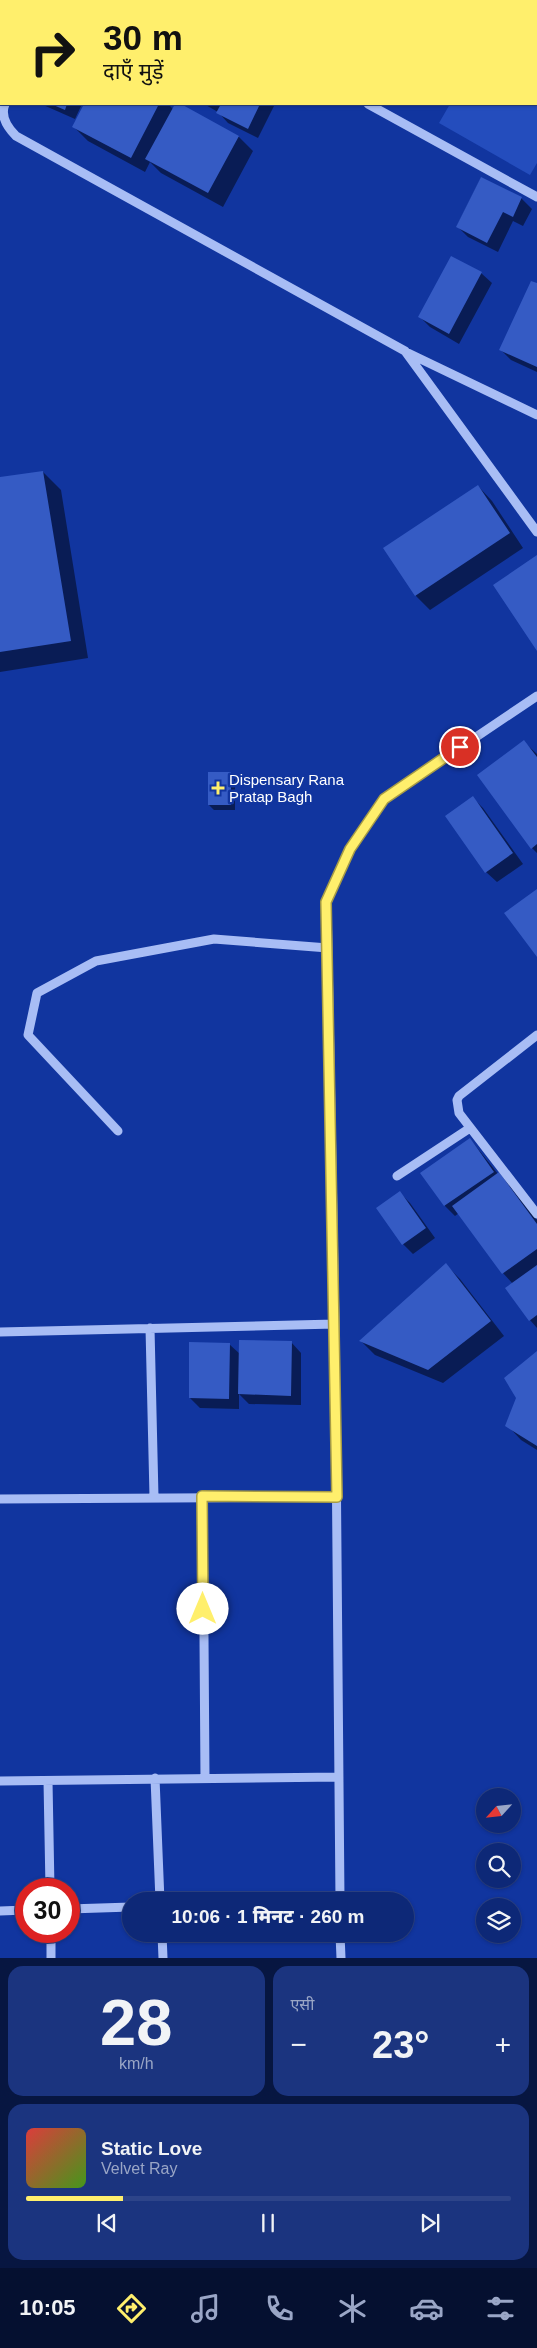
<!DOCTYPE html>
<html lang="hi">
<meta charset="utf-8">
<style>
:root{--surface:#0d2877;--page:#1b347f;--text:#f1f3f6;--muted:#9aa6c6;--line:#2d4489;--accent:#ffef6c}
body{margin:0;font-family:Arial,"Noto Sans Devanagari",sans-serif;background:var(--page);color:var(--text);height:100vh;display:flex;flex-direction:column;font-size:19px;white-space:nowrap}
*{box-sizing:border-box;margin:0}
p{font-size:16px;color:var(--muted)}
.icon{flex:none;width:28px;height:28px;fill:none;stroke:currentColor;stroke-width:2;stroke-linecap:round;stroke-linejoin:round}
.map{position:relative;height:1958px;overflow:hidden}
.side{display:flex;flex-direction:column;gap:8px;padding:8px;background:#071641;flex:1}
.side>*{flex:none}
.hud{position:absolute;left:0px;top:0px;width:538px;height:105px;box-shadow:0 1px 4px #0004,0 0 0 1px var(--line);background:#ffef6c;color:#111;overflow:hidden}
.needle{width:32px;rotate:243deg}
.fabs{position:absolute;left:476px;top:1788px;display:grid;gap:10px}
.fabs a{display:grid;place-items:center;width:45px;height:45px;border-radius:50%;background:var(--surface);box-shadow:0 1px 4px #0004,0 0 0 1px var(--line);font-size:25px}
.speed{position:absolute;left:15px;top:1878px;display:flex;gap:10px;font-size:25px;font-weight:700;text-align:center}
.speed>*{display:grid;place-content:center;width:65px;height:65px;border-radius:50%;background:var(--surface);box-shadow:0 1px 4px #0004,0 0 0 1px var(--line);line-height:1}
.speed .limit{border:8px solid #d22;background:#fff;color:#111}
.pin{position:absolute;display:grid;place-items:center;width:42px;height:42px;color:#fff;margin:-21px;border:2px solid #fff;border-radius:50%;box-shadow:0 1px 5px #0007}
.me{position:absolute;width:55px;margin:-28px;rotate:0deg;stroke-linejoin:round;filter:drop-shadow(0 0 4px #0008)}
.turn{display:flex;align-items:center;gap:18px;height:105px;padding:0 20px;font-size:22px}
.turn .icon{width:65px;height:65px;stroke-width:2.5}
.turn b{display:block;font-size:35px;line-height:42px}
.big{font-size:38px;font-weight:800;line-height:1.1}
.side .card{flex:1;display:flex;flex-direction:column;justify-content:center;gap:8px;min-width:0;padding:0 18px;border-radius:15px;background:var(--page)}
.side .dial{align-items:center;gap:0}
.dial b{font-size:65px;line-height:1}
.song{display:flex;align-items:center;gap:15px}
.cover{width:60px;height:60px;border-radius:8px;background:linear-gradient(135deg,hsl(0 70% 55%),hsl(100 70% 35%))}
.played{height:5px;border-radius:2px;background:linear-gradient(90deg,var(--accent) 20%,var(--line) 20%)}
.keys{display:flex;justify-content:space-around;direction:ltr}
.heat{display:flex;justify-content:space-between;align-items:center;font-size:28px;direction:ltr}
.side .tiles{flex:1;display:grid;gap:8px;grid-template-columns:1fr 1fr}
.card:last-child{grid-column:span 2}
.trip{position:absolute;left:122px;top:1892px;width:292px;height:50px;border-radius:25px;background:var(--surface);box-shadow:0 1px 4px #0004,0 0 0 1px var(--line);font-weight:800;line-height:50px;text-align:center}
.menu{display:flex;height:80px;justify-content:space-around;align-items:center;background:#051030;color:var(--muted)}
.menu .icon{width:35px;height:35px}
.menu .selected{color:var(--accent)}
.menu b{font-size:22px;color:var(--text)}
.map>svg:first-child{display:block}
.green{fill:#244dbd}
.shadow{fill:#0007}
.building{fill:#355bc4}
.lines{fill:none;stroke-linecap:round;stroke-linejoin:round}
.minor{stroke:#a8bdf5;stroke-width:9}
.route-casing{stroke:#a69b46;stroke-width:12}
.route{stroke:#ffef6c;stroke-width:9}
.poi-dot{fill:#ffef6c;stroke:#11359f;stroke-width:2}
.labels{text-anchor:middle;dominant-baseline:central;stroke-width:5;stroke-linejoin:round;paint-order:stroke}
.poi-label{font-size:15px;fill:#fff;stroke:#11359f;text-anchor:start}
</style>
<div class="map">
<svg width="537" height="1958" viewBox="0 0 537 1958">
<rect width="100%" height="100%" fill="#11359f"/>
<path class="green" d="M 510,0 L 537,0 L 537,163 L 530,175 L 439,123 L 450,104 L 536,104 L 536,1 Z"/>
<path class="shadow" d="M 273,0 L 330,0 L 329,1 Z
M 334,0 L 358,0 L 360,1 L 333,1 Z
M 372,0 L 391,0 L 393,1 L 371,1 Z
M 403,0 L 526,0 L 525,1 Z
M 41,104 L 82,104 L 75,119 Z
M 86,104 L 168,104 L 173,109 L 176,104 L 179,104 L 239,137 L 253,151 L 223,207 L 161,173 L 150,162 L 145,172 L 88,141 L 74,127 Z
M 204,104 L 275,104 L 258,138 L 228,123 L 218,112 Z
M 481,178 L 521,198 L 532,209 L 523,226 L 513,221 L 498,252 L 468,237 L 457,226 Z
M 481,273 L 492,283 L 459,344 L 430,327 L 420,317 Z
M 537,285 L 537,372 L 511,360 L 501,350 Z
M 43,472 L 61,490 L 88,658 L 0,672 L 0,479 Z
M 478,486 L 492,501 L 523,548 L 430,610 L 416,596 L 385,549 Z
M 524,742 L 537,754 L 537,853 L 532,848 Z
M 230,773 L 235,778 L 235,810 L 214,810 L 209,805 Z
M 473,798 L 483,808 L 523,864 L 497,882 L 486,872 L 447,816 Z
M 470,1139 L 498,1174 L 513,1188 L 537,1220 L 537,1328 L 530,1320 L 513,1284 L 503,1273 L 459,1213 L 455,1216 L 445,1206 L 422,1173 Z
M 400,1193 L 410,1203 L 435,1238 L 413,1254 L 403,1244 Z
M 446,1265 L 460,1279 L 504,1336 L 443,1383 L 375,1355 L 361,1341 Z
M 291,1342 L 301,1353 L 301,1405 L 249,1404 L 239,1394 L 239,1409 L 200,1408 L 190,1398 L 229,1344 L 240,1354 Z
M 537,1352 L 537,1450 L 521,1440 L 507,1425 Z"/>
<path class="building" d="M 51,104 L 67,104 L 65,110 Z
M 84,104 L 159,104 L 131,158 L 72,127 Z
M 175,104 L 181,104 L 239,136 L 208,193 L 145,159 Z
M 221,104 L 260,104 L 248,129 L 216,113 Z
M 481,177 L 522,197 L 513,217 L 503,212 L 487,243 L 456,227 Z
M 451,256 L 482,272 L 449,334 L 418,317 Z
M 531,281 L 537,283 L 537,367 L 499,350 Z
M 43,471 L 71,641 L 0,652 L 0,477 Z
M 478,485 L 510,533 L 415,596 L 383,548 Z
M 537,555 L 537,651 L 493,585 Z
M 524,740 L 537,757 L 537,844 L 531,849 L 477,775 Z
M 208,772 L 231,772 L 231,805 L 208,805 Z
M 473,796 L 513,853 L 485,873 L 445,816 Z
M 537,889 L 537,957 L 504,913 Z
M 470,1138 L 494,1172 L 444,1206 L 420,1173 Z
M 499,1172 L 537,1224 L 537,1249 L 502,1274 L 452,1206 Z
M 400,1191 L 426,1228 L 402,1245 L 376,1208 Z
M 446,1263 L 491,1321 L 428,1370 L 359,1341 Z
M 537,1265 L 537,1315 L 529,1321 L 505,1288 Z
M 239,1340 L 292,1341 L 291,1396 L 238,1394 Z
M 189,1342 L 230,1343 L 229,1399 L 189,1398 Z
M 537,1351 L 537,1446 L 505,1426 L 516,1398 L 504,1378 Z"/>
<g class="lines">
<path class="minor" d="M 179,0 L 181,1
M 70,1 L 70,0
M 5,104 C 0,116 7,127 16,136 L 405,351 L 537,532
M 368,104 L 537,197
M 408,353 L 537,415
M 537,1035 L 459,1096 L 457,1100 L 459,1113 L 537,1214
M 118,1131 L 28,1035 L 37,993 L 96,961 L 214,939 L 328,948
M 397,1176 L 470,1128
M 150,1328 L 154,1497
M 0,1332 L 335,1324
M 203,1496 L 205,1778
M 0,1499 L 337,1497
M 155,1778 L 160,1901
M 0,1781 L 339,1777
M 48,1781 L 50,1889
M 340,1901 L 335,1324 L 327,902 L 350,849 L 384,799 L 537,696
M 69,1909 L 131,1907
M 0,1911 L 26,1910
M 51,1931 L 51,1958
M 162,1934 L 163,1958
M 340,1934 L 341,1958"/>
</g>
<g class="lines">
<defs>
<path id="route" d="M 203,1609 L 202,1496 L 337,1497 L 326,902 L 350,849 L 384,799 L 460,747"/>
</defs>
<use href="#route" class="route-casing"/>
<use href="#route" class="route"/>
</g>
<path class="poi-dot" d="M215.5 780.5h5v5h5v5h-5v5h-5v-5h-5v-5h5z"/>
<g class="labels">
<g class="poi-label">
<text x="229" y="779">Dispensary Rana<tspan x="229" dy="17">Pratap Bagh</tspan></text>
</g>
</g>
</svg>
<div class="fabs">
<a><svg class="needle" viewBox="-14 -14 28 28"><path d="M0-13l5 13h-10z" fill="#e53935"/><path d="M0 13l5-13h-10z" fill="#9aa6c6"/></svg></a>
<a><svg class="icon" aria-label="search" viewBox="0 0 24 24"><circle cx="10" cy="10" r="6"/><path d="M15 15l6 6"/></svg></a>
<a><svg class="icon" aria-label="layers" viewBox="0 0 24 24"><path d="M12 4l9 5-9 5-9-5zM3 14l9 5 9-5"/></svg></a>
</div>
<div class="speed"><div class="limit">30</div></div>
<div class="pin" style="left:460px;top:747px;background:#d93025"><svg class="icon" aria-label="arrive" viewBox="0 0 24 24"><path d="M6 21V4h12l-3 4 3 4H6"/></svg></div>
<svg class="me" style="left:203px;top:1609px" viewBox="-20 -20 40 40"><circle r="19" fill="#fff"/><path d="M0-13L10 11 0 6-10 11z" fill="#ffef6c"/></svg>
<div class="trip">10:06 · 1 मिनट · 260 m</div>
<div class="hud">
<div class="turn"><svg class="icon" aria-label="right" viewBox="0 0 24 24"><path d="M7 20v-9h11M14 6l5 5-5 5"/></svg><div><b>30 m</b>दाएँ मुड़ें</div></div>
</div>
</div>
<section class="side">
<div class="tiles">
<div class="card dial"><b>28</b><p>km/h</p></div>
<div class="card"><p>एसी</p>
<div class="heat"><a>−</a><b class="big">23°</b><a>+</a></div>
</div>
<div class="card">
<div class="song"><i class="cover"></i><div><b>Static Love</b><p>Velvet Ray</p></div></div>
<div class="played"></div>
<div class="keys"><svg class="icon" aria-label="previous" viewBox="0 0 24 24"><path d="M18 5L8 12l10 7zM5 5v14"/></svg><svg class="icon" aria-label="pause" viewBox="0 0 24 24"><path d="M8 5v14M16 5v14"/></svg><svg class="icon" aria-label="next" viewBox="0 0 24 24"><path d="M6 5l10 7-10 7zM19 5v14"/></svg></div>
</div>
</div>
</section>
<nav class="menu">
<b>10:05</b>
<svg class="icon selected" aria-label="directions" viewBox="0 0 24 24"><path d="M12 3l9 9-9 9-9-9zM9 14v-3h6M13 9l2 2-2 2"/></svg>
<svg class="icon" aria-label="music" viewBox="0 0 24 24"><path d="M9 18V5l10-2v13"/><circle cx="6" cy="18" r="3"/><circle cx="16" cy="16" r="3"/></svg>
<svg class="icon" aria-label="phone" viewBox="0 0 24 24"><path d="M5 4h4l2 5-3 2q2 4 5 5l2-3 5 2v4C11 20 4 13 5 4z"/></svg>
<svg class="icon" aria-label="climate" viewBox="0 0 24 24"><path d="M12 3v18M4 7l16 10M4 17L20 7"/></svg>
<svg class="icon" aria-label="car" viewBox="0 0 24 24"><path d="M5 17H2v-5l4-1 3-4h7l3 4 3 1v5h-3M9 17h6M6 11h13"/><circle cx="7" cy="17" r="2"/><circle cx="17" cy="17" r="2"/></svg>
<svg class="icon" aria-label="filters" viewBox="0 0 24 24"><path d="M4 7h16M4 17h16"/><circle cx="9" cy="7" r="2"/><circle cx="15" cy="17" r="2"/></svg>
</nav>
